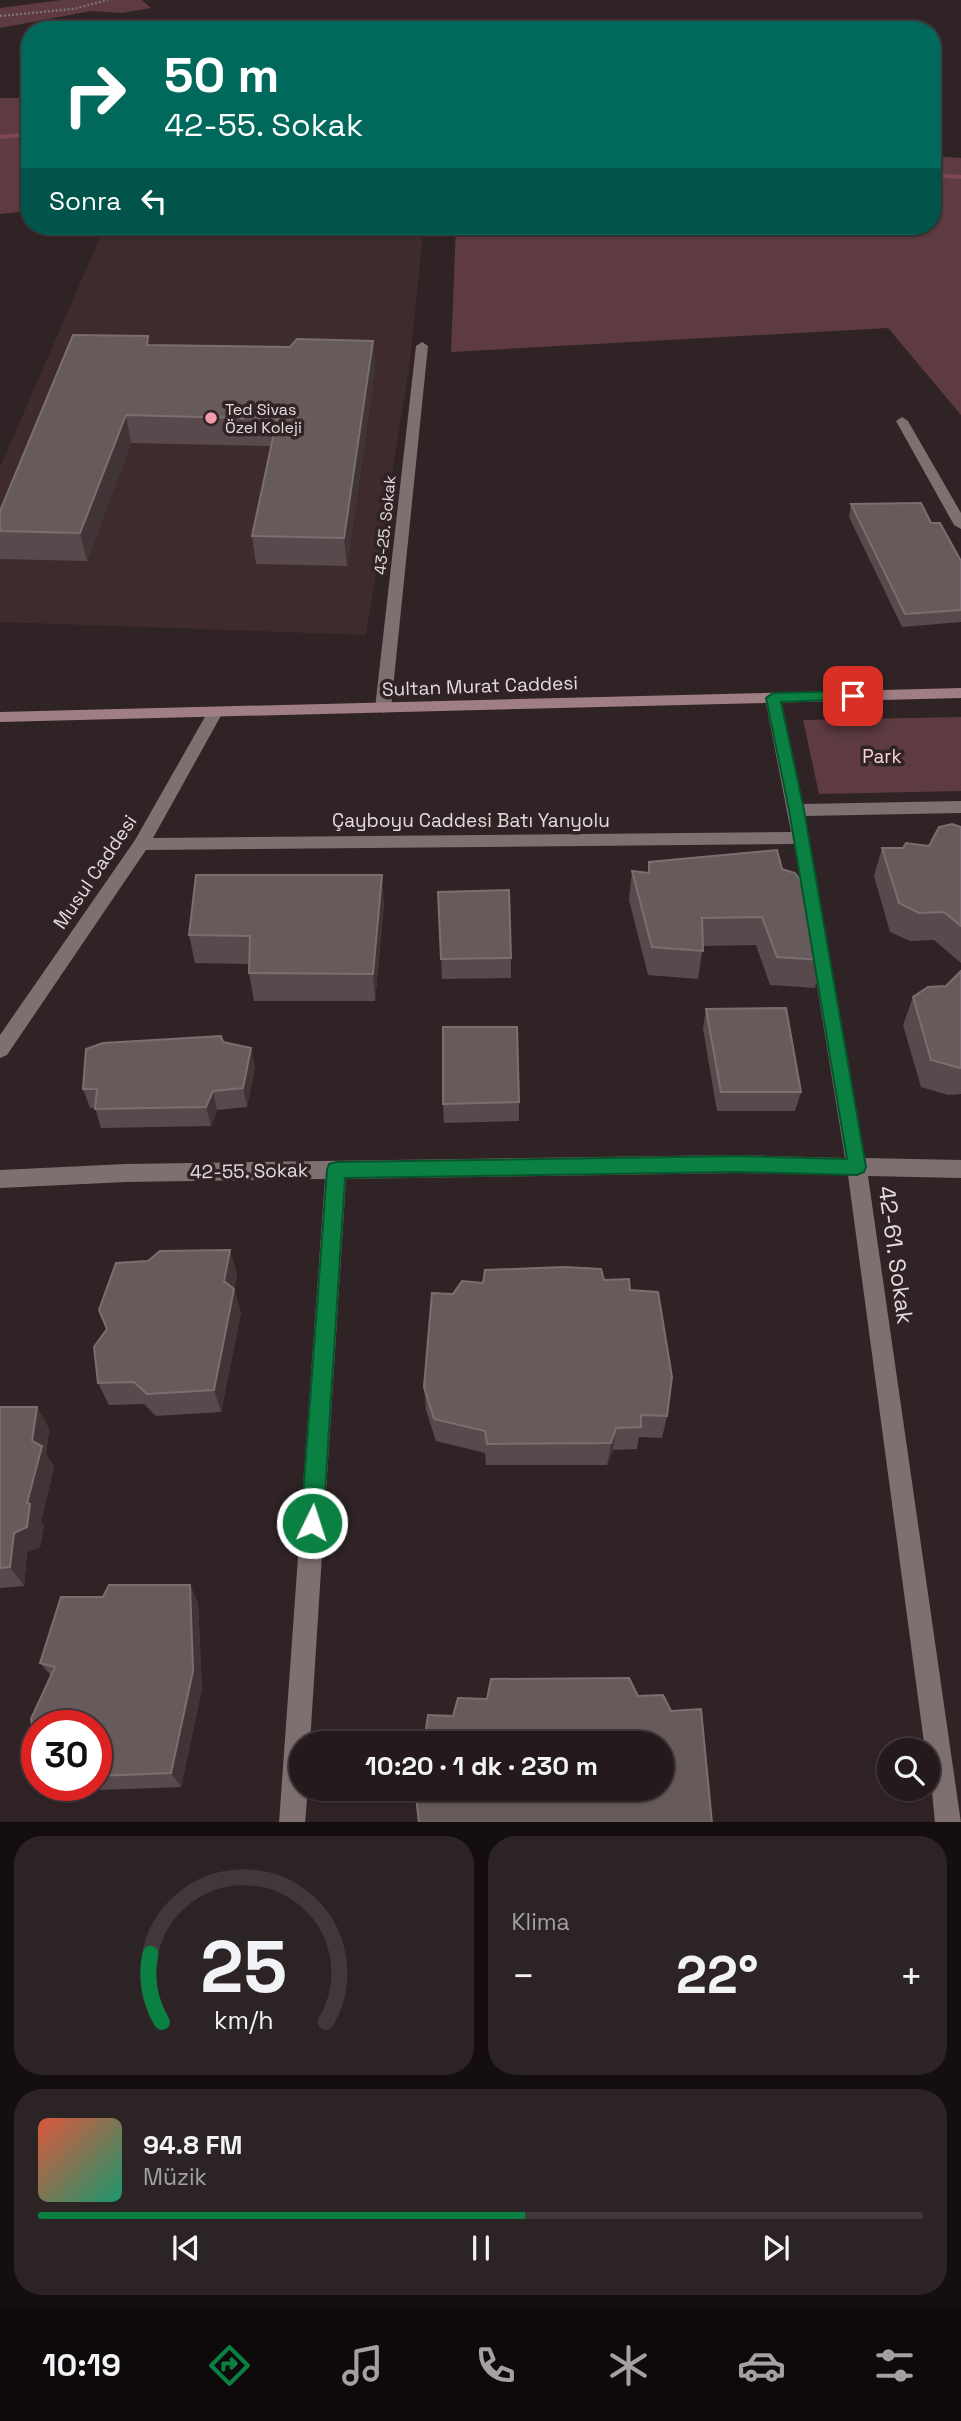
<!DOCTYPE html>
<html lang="tr">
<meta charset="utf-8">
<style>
:root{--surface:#241a1c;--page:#2c2325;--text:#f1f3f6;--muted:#a3a1a3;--line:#41383b;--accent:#0b8043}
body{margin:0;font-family:"Space Grotesk",sans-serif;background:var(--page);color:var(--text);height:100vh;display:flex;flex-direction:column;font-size:26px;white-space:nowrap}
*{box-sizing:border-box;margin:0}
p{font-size:23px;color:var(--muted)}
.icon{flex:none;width:38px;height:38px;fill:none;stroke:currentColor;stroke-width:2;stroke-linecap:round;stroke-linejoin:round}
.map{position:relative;height:1822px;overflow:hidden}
.panel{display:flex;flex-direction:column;gap:14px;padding:14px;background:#140e0f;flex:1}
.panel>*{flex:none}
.top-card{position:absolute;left:21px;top:21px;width:920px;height:214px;border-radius:28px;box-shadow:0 2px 5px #0004,0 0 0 2px var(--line);background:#00695c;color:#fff;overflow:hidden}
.controls{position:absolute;left:877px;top:1738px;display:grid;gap:14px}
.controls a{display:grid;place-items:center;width:63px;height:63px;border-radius:50%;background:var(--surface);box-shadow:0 2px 5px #0004,0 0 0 2px var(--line);font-size:35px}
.speed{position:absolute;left:21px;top:1710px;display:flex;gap:14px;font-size:35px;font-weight:700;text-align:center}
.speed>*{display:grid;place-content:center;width:91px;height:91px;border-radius:50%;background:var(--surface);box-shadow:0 2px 5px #0004,0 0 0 2px var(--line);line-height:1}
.speed .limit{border:10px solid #d22;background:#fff;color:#111}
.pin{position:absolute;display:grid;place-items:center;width:60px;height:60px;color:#fff;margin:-30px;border-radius:14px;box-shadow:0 4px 10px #0006}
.me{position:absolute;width:77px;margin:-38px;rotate:4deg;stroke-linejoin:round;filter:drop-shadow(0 0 5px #0008)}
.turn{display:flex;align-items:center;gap:24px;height:147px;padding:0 28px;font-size:32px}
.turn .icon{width:91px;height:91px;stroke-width:2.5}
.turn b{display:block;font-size:49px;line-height:60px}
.then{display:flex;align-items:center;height:66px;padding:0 28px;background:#0003;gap:14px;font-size:26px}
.big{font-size:52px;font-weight:600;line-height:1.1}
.panel .widget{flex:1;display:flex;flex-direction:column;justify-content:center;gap:10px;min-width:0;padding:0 24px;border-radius:28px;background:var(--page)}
.panel .dial{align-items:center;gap:0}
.dial svg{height:182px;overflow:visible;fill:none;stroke:var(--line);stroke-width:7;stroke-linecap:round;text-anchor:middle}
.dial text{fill:var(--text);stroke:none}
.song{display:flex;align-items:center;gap:21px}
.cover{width:84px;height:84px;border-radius:10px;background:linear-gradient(135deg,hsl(10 70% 55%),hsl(160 70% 35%))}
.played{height:7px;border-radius:4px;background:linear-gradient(90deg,var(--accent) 55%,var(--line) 55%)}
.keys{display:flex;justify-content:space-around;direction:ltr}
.heat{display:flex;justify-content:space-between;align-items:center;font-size:38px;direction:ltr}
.panel .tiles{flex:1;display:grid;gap:14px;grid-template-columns:1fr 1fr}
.widget:last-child{grid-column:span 2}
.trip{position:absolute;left:289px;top:1731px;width:385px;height:70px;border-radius:35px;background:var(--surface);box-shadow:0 2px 5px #0004,0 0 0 2px var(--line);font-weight:600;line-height:70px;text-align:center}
.menu{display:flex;height:112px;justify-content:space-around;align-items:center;background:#0e0a0b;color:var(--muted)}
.menu .icon{width:49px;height:49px}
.menu .selected{color:var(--accent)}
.menu b{font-size:32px;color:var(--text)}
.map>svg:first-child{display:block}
.built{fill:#3e2b2e}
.green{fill:#5d3b41}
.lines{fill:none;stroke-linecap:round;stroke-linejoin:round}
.stream{fill:#7e4752;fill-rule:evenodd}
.path{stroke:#7b7072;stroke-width:2.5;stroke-dasharray:2 2;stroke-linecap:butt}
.street{fill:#7e6f71;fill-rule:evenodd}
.secondary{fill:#9f7e84;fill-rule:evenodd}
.wall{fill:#584a4c}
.shaded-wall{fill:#413436}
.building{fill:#675a5b;stroke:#7a6e70;stroke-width:2}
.route{fill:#0b8043;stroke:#07532c;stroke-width:2}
.poi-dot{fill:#f39aab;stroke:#302325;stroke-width:2.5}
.labels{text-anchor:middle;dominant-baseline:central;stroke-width:7;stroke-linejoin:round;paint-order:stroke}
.far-poi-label{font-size:16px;fill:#e4dbdc;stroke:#302325;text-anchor:start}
.far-street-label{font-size:16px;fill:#e4dbdc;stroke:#302325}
.street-label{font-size:19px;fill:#e4dbdc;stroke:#302325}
.park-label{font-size:19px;fill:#f8d2d8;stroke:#302325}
.near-street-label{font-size:23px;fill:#e4dbdc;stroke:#302325}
</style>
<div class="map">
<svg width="961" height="1823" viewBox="0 0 961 1823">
<rect width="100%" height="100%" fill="#302325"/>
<path class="built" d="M 105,226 L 424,226 L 409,369 L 366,635 L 0,622 L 0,467 Z"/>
<path class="green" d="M 61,0 L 142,0 L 151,8 L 122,13 L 91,11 L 0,28 L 0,8 Z
M 0,98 L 30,98 L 30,211 L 0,214 Z
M 933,156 L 961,158 L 961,415 L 888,328 L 451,352 L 456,226 L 933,226 Z
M 961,717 L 961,791 L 819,794 L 803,720 Z"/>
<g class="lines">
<path class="stream" d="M 30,132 L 30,136 L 0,139 L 0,135 Z
M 933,173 L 961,175 L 961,179 L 933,177 Z"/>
<path class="path" d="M 0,16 L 73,9 L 108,0"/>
<path class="street" d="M 422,342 L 428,346 L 391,708 L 383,713 L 375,708 L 416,346 Z
M 902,417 L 908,421 L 961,513 L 961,529 L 954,525 L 896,421 Z
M 773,693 L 781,698 L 802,804 L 961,801 L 961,813 L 805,816 L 865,1158 L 961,1160 L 961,1178 L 868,1176 L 961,1823 L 935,1823 L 928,1750 L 925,1750 L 848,1175 L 737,1173 L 346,1179 L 310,1743 L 301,1743 L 301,1788 L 308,1788 L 305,1823 L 279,1823 L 325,1179 L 126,1182 L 0,1188 L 0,1170 L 126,1164 L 737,1155 L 845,1158 L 794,844 L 146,850 L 7,1055 L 0,1058 L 0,1035 L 135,840 L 210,708 L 215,707 L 223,712 L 153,838 L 791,832 L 765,698 Z"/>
<path class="secondary" d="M 961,688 L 961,698 L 0,722 L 0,712 Z"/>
</g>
<path class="wall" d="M 373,341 L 375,368 L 347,566 L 256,564 L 252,536 L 271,446 L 131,443 L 87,561 L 0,559 L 0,511 L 150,345 L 290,347 Z
M 851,504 L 931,523 L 961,561 L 961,622 L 902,627 L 849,517 Z
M 961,827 L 961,963 L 934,940 L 910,941 L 890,932 L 874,876 L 882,848 L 903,848 L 929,846 Z
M 649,862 L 782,869 L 822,960 L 815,988 L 770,985 L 756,945 L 703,946 L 698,979 L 648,975 L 629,900 L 632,871 L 648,873 Z
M 438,892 L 511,958 L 511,978 L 442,979 Z
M 384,903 L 375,1001 L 254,1001 L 249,973 L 249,964 L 195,963 L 189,935 Z
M 961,971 L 961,1094 L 948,1095 L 921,1087 L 903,1025 L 913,997 L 946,986 Z
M 706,1009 L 801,1092 L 795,1111 L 717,1111 L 703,1029 Z
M 223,1042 L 251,1048 L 255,1067 L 247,1107 L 217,1110 L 211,1126 L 101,1128 L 95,1108 L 90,1108 L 83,1089 Z
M 519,1102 L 519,1121 L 444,1123 L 443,1104 Z
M 230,1250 L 237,1275 L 234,1289 L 241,1313 L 221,1412 L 156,1416 L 144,1404 L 109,1405 L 98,1383 L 107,1329 L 148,1261 Z
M 604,1280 L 630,1290 L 667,1416 L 662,1438 L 639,1437 L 637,1449 L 613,1450 L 607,1465 L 486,1465 L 485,1453 L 436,1441 L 426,1410 L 424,1387 L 453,1294 L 483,1283 Z
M 0,1407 L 37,1407 L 49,1429 L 46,1454 L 54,1467 L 41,1521 L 44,1525 L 40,1547 L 27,1552 L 24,1586 L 0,1588 Z
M 190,1585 L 198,1603 L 202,1688 L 181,1787 L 97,1790 L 93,1785 L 96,1785 L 96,1726 L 40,1663 L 103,1597 Z"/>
<path class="shaded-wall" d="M 373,341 L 375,368 L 347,566 L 344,538 Z
M 126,415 L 131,443 L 87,561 L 80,533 Z
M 382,875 L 384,903 L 375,1001 L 373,974 Z
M 251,1048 L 255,1067 L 247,1107 L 243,1088 Z
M 213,1091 L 217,1110 L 211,1126 L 206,1107 Z
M 230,1250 L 237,1275 L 233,1293 L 234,1289 L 241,1313 L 221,1412 L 214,1390 L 224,1281 Z
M 37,1407 L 49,1429 L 46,1454 L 54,1467 L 41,1521 L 44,1525 L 40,1547 L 27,1552 L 24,1586 L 10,1567 L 14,1533 L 27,1503 L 32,1441 Z
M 616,1428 L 613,1450 L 607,1465 L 611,1443 Z
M 190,1585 L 198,1603 L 202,1688 L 181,1787 L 171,1773 Z"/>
<path class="building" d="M 73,335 L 148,336 L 147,345 L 290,347 L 297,339 L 373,341 L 344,538 L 252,536 L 277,419 L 126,415 L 80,533 L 0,531 L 0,511 Z
M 921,503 L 931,523 L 940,523 L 961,561 L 961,610 L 905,614 L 851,504 Z
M 952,824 L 961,827 L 961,926 L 944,912 L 919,913 L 899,903 L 882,848 L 903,848 L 906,843 L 929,846 L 939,827 Z
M 777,850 L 782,869 L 795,873 L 802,883 L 815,915 L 822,960 L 777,957 L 762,917 L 702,918 L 703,951 L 652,947 L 632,871 L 649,873 L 649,862 Z
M 196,875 L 382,875 L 373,974 L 249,973 L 250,936 L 189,935 Z
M 509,890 L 511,958 L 441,959 L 438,892 Z
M 961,971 L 961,1068 L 960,1068 L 931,1060 L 913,997 L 928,987 L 946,986 Z
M 786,1008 L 801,1092 L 721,1092 L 706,1009 Z
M 443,1027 L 517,1027 L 519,1102 L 443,1104 Z
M 221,1036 L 223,1042 L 251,1048 L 243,1088 L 213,1091 L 206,1107 L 95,1109 L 97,1089 L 83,1089 L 86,1049 L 103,1043 Z
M 230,1250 L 224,1281 L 234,1289 L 214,1390 L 147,1394 L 134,1382 L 98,1383 L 94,1347 L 107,1329 L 99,1310 L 116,1263 L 148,1261 L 160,1251 Z
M 564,1267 L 601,1269 L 604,1280 L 629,1279 L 630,1290 L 658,1292 L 672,1377 L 667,1416 L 641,1415 L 641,1427 L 616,1428 L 611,1443 L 487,1444 L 485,1431 L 434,1419 L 424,1387 L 432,1293 L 453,1294 L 462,1281 L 483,1283 L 485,1270 Z
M 0,1407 L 37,1407 L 32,1441 L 42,1446 L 27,1503 L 30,1504 L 27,1527 L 14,1533 L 10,1567 L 0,1568 Z
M 109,1585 L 190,1585 L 193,1671 L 171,1773 L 96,1776 L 96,1726 L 37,1726 L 37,1755 L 31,1719 L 55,1667 L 40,1663 L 61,1597 L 103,1597 Z
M 629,1678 L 638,1696 L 663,1695 L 671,1711 L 701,1709 L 712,1823 L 419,1823 L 416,1797 L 417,1788 L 662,1788 L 662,1743 L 424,1743 L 428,1715 L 453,1716 L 458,1698 L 487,1699 L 491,1679 Z"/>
<path class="route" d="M 853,691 L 860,696 L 858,699 L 781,702 L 804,810 L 866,1167 L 864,1172 L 857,1175 L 737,1172 L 345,1178 L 323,1523 L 320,1531 L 312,1534 L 305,1531 L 301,1523 L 327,1170 L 329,1164 L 336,1162 L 737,1156 L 847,1159 L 789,810 L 766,698 L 773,693 Z"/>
<circle class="poi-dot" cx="211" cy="418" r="7"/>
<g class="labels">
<g class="far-poi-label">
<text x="225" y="409">Ted Sivas<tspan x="225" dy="18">Özel Koleji</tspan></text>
</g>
<g class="far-street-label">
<text transform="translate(385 525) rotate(-84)">43-25. Sokak</text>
</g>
<g class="street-label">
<text transform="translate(480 686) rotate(-2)">Sultan Murat Caddesi</text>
<text x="471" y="820">Çayboyu Caddesi Batı Yanyolu</text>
<text transform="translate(95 872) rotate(-56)">Musul Caddesi</text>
<text transform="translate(249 1171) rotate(-1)">42-55. Sokak</text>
</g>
<g class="park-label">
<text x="882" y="756">Park</text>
</g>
<g class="near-street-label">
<text transform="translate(896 1255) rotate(82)">42-61. Sokak</text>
</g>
</g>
</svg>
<div class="controls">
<a><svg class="icon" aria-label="search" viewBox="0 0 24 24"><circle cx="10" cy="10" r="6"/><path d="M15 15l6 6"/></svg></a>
</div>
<div class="speed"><div class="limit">30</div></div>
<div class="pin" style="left:853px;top:696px;background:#d93025"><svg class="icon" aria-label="arrive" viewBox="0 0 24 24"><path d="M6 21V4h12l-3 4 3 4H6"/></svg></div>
<svg class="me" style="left:312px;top:1523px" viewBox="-20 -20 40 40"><circle r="17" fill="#0b8043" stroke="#fff" stroke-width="3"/><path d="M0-11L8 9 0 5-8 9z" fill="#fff"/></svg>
<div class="trip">10:20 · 1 dk · 230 m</div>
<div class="top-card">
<div class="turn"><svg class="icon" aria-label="right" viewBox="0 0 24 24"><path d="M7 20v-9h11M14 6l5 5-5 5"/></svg><div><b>50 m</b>42-55. Sokak</div></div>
<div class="then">Sonra<svg class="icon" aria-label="left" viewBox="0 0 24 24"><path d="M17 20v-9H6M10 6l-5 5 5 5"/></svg></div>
</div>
</div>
<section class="panel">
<div class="tiles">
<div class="widget dial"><svg viewBox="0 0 100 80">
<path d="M14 69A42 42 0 1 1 86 69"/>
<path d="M14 69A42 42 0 0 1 9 39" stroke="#0b8043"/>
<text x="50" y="56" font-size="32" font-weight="700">25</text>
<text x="50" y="72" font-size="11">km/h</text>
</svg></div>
<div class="widget"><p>Klima</p>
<div class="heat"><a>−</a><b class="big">22°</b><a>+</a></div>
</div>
<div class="widget">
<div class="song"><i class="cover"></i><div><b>94.8 FM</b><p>Müzik</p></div></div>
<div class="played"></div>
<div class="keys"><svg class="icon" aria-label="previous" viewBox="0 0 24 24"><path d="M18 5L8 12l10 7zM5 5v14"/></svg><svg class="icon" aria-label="pause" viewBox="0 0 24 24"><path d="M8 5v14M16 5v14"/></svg><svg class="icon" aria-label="next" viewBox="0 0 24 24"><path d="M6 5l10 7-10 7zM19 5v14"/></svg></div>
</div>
</div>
</section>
<nav class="menu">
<b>10:19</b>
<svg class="icon selected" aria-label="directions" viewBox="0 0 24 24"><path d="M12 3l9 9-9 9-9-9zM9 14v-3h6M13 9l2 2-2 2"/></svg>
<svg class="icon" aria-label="music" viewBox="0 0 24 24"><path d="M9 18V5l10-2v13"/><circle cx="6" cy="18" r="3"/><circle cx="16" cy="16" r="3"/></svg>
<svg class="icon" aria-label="phone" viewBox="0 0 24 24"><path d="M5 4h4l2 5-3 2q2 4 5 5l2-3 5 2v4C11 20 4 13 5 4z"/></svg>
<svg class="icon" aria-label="climate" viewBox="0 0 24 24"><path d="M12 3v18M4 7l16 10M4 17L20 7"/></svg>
<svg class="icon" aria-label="car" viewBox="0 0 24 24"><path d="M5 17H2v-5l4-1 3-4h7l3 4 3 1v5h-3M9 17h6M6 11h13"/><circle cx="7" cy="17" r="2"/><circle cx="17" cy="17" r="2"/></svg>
<svg class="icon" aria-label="filters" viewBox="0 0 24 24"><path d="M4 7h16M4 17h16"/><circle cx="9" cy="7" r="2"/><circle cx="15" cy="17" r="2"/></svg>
</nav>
